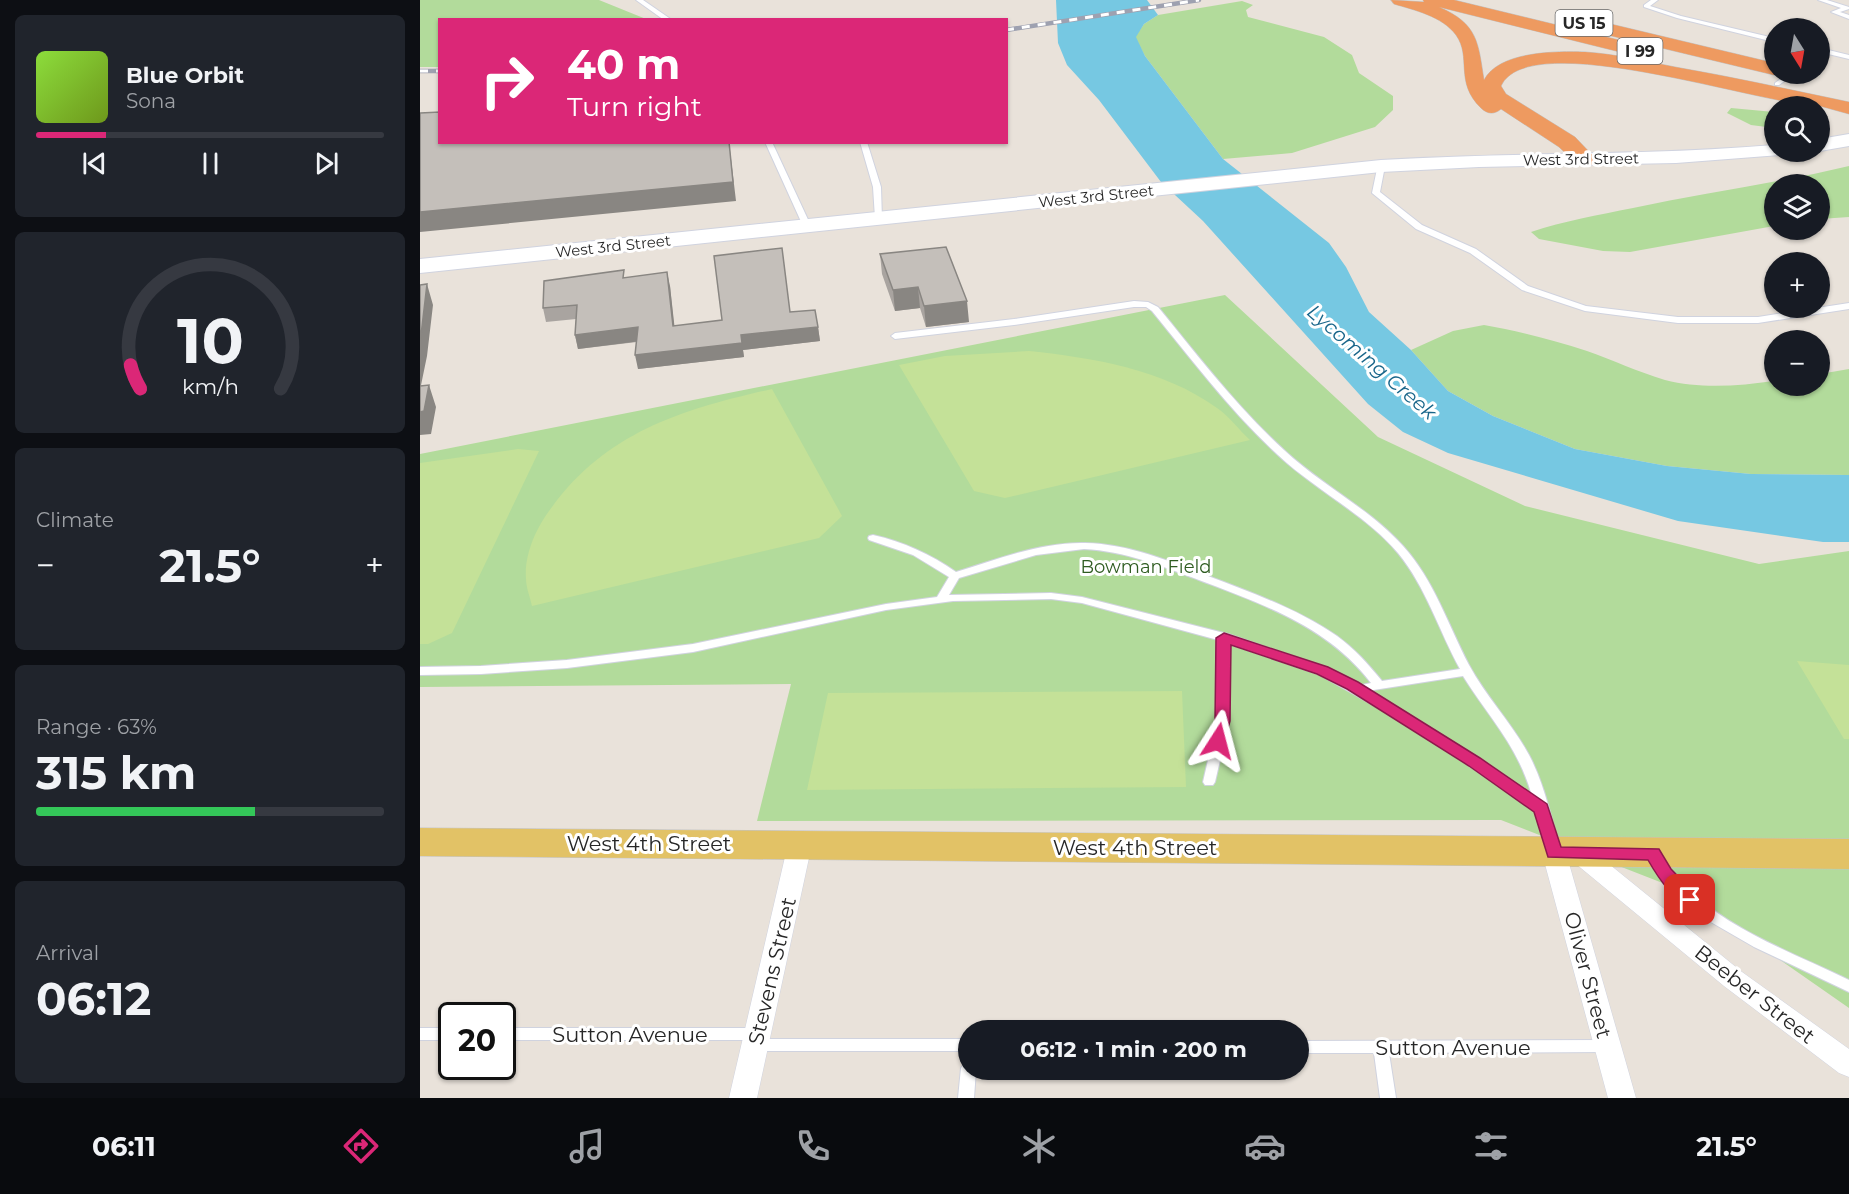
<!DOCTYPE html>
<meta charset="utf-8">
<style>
:root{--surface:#171b24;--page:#20242c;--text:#f1f3f6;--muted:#9ea1a6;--line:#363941;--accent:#db2777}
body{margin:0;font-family:Montserrat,sans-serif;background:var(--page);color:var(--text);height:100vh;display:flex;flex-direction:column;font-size:22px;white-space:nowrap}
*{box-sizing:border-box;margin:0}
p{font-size:20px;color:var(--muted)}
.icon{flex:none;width:33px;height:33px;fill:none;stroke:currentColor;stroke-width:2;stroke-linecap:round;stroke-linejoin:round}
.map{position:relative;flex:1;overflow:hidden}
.sheet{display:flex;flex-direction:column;gap:15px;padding:15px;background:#0d0f14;width:420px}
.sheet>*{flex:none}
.guide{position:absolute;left:18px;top:18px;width:570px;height:126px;border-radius:0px;box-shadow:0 2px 4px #0004;background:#db2777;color:#fff;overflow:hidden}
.needle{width:39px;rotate:169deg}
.tools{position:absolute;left:1344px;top:18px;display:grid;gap:12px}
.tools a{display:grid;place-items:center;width:66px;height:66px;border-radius:50%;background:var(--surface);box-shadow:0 2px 4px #0004;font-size:30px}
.speed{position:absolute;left:18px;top:1002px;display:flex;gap:12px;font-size:30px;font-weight:700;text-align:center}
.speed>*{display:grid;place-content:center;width:78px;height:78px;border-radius:50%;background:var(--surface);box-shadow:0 2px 4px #0004;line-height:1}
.speed .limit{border:3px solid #111;border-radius:9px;background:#fff;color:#111}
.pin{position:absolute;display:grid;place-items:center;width:51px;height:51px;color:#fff;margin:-26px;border-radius:12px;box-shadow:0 3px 9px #0006}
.me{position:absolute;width:66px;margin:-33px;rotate:9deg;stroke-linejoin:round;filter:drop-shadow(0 0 4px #0008)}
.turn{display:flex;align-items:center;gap:21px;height:126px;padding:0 30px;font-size:27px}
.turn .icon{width:78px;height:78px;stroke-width:2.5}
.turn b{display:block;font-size:42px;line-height:51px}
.big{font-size:45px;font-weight:700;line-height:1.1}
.sheet .tile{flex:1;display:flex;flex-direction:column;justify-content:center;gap:9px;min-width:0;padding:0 21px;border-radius:9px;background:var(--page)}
.sheet .dial{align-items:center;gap:0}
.dial svg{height:156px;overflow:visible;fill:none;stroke:var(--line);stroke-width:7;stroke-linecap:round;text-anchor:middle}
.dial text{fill:var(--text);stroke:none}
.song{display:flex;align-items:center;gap:18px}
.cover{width:72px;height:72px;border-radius:9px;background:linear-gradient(135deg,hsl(90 70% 55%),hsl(80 70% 35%))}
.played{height:6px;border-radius:3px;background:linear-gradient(90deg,var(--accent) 20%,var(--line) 20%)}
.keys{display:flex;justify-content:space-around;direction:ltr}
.heat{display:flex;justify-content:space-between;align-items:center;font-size:33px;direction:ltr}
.charge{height:9px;border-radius:4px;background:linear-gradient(90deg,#34c759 63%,var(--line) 0)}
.trip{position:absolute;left:538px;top:1020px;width:351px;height:60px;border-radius:30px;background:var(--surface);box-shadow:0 2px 4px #0004;font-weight:700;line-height:60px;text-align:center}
.tabs{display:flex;height:96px;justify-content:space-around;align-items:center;background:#090b0e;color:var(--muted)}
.tabs .icon{width:42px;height:42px}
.tabs .active{color:var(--accent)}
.tabs b{font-size:27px;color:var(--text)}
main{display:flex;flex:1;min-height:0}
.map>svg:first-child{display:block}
.green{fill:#b2db9b}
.pitch{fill:#c4e198}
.water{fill:#76c8e2}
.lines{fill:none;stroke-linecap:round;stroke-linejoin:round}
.service-casing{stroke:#d0d3df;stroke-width:2}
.minor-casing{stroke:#d0d3df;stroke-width:1}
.secondary-casing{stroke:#d0d3df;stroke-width:2}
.primary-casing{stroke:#c3c3c3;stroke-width:1}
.motorway-casing{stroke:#c3c3c3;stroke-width:1}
.service{fill:#fff;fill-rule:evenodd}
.minor{fill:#fff;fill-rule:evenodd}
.secondary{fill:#fff;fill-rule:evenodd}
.primary{fill:#e2c266;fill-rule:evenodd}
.motorway{fill:#ee9a60;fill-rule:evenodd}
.rail-casing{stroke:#9ea1b0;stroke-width:4.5}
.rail{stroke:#fff;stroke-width:3;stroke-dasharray:8;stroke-linecap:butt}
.wall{fill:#a9a4a0}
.shaded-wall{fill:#898682}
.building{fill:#c4bfba;stroke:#898682;stroke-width:1.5}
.route{fill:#db2777;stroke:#8e194d;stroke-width:1.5}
.labels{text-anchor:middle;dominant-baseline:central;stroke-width:6;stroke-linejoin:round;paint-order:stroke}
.far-street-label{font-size:15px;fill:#272727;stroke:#fff}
.shield{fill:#fff;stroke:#686868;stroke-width:1.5}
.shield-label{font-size:16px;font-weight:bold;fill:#272727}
.park-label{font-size:18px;fill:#2e5c20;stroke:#fff}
.water-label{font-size:20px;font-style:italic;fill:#19668a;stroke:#fff}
.near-street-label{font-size:21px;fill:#272727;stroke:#fff}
</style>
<main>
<section class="sheet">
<div class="tile">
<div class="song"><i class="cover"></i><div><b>Blue Orbit</b><p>Sona</p></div></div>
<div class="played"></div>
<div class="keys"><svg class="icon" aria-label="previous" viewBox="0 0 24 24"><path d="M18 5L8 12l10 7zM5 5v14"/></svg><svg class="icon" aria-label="pause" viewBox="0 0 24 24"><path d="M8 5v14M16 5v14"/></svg><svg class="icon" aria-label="next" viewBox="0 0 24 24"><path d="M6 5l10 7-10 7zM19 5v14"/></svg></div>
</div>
<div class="tile dial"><svg viewBox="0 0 100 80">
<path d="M14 69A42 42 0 1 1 86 69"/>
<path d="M14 69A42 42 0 0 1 9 57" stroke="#db2777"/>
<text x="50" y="56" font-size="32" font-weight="700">10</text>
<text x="50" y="72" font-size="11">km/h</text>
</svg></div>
<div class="tile"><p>Climate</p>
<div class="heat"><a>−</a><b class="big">21.5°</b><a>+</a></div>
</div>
<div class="tile"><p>Range · 63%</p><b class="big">315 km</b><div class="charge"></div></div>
<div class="tile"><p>Arrival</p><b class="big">06:12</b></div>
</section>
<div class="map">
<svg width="1429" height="1098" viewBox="0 0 1429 1098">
<rect width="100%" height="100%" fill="#e9e2da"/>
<path class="green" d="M 0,0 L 179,0 L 226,19 L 20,20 L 19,67 L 0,67 Z
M 822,1 L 833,5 L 826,10 L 828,17 L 904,37 L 932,55 L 939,73 L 973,96 L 973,110 L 955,127 L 872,153 L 803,159 L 725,56 L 715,37 L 724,24 L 738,15 Z
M 1311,108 L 1354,112 L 1354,128 L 1331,125 L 1307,113 Z
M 1429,166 L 1429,217 L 1400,219 L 1400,184 L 1354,184 L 1354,226 L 1210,252 L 1183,251 L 1119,239 L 1111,232 C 1144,221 1178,215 1213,208 C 1285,193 1358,183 1429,166 Z
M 805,295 L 958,437 L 1105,506 L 1339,564 L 1429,551 L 1429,1008 L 1258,889 L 1081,820 L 337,821 L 371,684 L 0,687 L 0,454 Z
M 1064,325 C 1099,331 1133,340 1167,351 C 1193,360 1218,372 1245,380 C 1280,389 1319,386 1354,381 L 1354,386 L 1400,386 L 1400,374 L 1429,369 L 1429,475 L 1331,474 L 1247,466 L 1155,449 L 1073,416 L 1028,391 L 991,350 L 1033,331 Z"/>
<path class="pitch" d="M 609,351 C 674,358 743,369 797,408 C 809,416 819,430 830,440 L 585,498 L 554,491 L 479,365 L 525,356 Z
M 352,389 L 422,516 L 399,538 L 112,606 C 110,597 106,587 106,579 C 104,554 117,526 132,507 C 188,431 264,409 352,389 Z
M 98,449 L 119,451 L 32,633 L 8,644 L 0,644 L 0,463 Z
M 1377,661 L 1429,665 L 1429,739 L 1424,739 Z
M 762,691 L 766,787 L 387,790 L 408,693 Z"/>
<path class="water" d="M 636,0 L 727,0 L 738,15 L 724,24 L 716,37 L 725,56 L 803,159 L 909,243 L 926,267 L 949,312 L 991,350 L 1028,391 L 1073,416 L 1155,449 L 1247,466 L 1331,474 L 1429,475 L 1429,542 L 1403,542 L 1258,521 L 1028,453 L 983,432 L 948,404 L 783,221 L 741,182 L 679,100 L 647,65 L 638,43 Z"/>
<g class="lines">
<defs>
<path id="service" d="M 216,0 L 223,0 L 252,20 L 244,20 Z
M 1231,0 L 1238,0 L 1230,6 L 1261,16 L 1354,38 L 1354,42 L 1257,18 L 1224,7 L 1224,5 Z
M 1398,0 L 1407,0 L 1429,7 L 1429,9 L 1420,12 L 1429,15 L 1429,19 L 1411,12 L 1421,8 Z
M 1400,48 L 1429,55 L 1429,59 L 1400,52 Z
M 1368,74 L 1374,74 L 1359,85 L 1355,85 L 1355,83 Z
M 345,142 L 352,142 L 391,226 L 390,228 L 383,226 Z
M 440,142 L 447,142 L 461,187 L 462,220 L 455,218 L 453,187 Z
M 958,164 L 965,166 L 960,192 L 1002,225 L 1056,249 L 1108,286 L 1166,306 L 1258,317 L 1338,317 L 1429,303 L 1429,309 L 1338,323 L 1258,323 L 1165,311 L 1102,290 L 1050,253 L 996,229 L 952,193 Z
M 714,301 L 728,302 L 738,307 C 778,356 817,407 864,450 C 901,485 949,508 983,546 C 1014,580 1028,625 1049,665 C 1066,697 1092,723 1109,755 C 1125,785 1131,818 1140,850 L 1138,853 L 1133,855 L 1128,853 L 1126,850 L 1116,811 L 992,727 L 898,674 L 810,644 L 809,721 L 795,782 L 793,785 L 785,785 L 783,782 L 797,721 L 798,640 L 662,603 L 631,599 L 533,601 L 466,610 L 273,652 L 147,668 L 61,674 L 0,675 L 0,667 L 61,666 L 147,660 L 273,644 L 466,604 L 517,597 L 529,577 L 493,555 L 449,540 L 448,538 L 449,536 L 453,535 C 484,542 510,554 536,572 C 578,559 621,542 665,543 C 709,544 749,561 788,576 C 832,593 878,609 917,636 C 935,649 948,664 962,681 L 1040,669 C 1019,631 1006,587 978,553 C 945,514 895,490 858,455 C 811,412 772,360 732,311 L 726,307 L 714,307 L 594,325 L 475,339 L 471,336 L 475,333 L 594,319 ZM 664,549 C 705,551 741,566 779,580 C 844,605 907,626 951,683 L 937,686 L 906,668 L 808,634 L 662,597 L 631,593 L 529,595 L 539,578 L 616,555 ZM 1043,676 C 1070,719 1098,746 1112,796 L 1000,721 L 947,691 Z
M 1234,851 L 1239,853 C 1246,864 1254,876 1264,886 C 1309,930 1373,953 1429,980 L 1429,992 L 1334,947 L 1289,921 L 1254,894 L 1229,859 L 1227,856 L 1229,853 Z
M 0,1028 L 32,1028 L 32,1040 L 0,1040 Z
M 82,1028 L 337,1028 L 342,1030 L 344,1034 L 341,1039 L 549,1039 L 549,1051 L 336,1051 L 331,1049 L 329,1045 L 332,1040 L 82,1040 Z
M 1187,1040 L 1192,1042 L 1194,1046 L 1192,1050 L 1187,1052 L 969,1053 L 976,1098 L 960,1098 L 954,1053 L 879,1053 L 879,1041 Z
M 549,1062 L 549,1070 L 556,1070 L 554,1098 L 538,1098 L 541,1068 L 544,1064 Z"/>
<path id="minor" d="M 380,835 L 389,838 L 392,844 L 337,1098 L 309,1098 L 368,844 L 371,838 Z
M 1134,844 L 1143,847 L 1146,853 L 1216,1098 L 1188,1098 L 1122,853 L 1125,847 Z
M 1159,844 L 1168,847 L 1322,972 L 1429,1049 L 1429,1077 L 1419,1073 L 1304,986 L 1150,859 L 1147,853 L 1150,847 Z"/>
<path id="secondary" d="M 1429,134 L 1429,146 L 1400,151 L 1400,139 Z
M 1354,145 L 1354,152 L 1363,152 L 1361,155 L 1256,163 L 1059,167 L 961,172 L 0,273 L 0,259 L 961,160 C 1092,152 1223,156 1354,145 Z"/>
<path id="primary" d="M 0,828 L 1429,839 L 1429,869 L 0,856 Z"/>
<path id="motorway" d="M 971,0 L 1004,2 L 1003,0 L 1034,0 L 1207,42 L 1210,46 L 1207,50 L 1200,52 L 1019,7 C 1058,24 1058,42 1064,80 C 1079,51 1137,51 1165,52 C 1195,54 1225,61 1255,67 C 1313,77 1371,90 1429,102 L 1429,114 L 1400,106 C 1345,106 1108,25 1081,86 L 1086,94 L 1155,137 L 1176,159 L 1173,164 L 1165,166 L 1157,164 L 1139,147 L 1081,109 C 1074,115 1067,114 1061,108 C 1034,82 1052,57 1036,35 C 1022,16 994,10 974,4 Z
M 1178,21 L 1354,63 L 1354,74 L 1360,74 L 1354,75 L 1171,31 L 1169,27 L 1171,23 Z"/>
</defs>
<use href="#service" class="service-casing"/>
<use href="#minor" class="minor-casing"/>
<use href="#secondary" class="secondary-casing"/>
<use href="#primary" class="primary-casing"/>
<use href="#motorway" class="motorway-casing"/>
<use href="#service" class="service"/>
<use href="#minor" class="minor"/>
<use href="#secondary" class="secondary"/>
<use href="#primary" class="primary"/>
<use href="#motorway" class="motorway"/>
<defs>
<path id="rail" d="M 586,30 L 779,0
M 0,71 L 20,71"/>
</defs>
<use href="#rail" class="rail-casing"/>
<use href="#rail" class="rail"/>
</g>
<path class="wall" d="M 460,254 L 549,322 L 506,327 L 500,308 L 475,311 L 462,274 Z
M 205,278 L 250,286 L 254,326 L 370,312 L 398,327 L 400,341 L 323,350 L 324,357 L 218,369 L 217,342 L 158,349 L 155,335 L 156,319 L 126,322 L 123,308 Z"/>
<path class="shaded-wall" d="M 309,142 L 316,201 L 0,232 L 0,212 Z
M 247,272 L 250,286 L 256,340 L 253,326 Z
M 7,284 L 13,305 L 7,356 L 0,390 L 0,340 Z
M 498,287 L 500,308 L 475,311 L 473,290 Z
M 547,301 L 549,322 L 506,327 L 504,306 Z
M 218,327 L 221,341 L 158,349 L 155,335 Z
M 398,327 L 400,341 L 323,350 L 324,357 L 218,369 L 215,355 L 321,335 Z
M 9,385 L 16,407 L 11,434 L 0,435 L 0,412 Z"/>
<path class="building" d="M 20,112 L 20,142 L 309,142 L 313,182 L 0,212 L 0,113 Z
M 526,247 L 547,301 L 504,306 L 498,287 L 473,290 L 460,254 Z
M 362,248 L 370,312 L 395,310 L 398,327 L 321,335 L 322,343 L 215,355 L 218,327 L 155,335 L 157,305 L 123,308 L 124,281 L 204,270 L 203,278 L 247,272 L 253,326 L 302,320 L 294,256 Z
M 7,284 L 1,335 L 0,340 L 0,285 Z
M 9,385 L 4,411 L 0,412 L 0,386 Z"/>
<path class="route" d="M 804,633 L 908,667 L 938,682 L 1060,758 L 1127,804 L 1141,847 L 1239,849 L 1251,869 L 1276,895 L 1278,900 L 1276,905 C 1258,910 1236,874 1228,860 L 1128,857 L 1114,812 L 1049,766 L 927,689 L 897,674 L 811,645 L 810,721 L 804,745 L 792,745 L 790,741 L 795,721 L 796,638 Z"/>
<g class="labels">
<g class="far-street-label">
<text transform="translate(1161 159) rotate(-1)">West 3rd Street</text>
<text transform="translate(676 196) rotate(-6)">West 3rd Street</text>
<text transform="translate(193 246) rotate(-6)">West 3rd Street</text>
</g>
<g class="shield">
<rect x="1135.5" y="10" width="57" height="26" rx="4.5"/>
<rect x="1197.5" y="38" width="45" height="26" rx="4.5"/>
</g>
<g class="shield-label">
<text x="1164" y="23">US 15</text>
<text x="1220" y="51">I 99</text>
</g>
<g class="park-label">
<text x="726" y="567">Bowman Field</text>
</g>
<g class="water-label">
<text transform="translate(952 362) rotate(41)">Lycoming Creek</text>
</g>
<g class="near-street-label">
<text x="229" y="843">West 4th Street</text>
<text x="715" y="847">West 4th Street</text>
<text transform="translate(352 971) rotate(-77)">Stevens Street</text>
<text transform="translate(1168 975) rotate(75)">Oliver Street</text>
<text transform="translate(1335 994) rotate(38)">Beeber Street</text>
<text x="210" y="1034">Sutton Avenue</text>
<text x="1033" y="1047">Sutton Avenue</text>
</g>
</g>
</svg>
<div class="tools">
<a><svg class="needle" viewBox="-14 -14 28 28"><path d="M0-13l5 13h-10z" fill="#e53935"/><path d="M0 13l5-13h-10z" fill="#9ea1a6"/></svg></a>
<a><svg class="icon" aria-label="search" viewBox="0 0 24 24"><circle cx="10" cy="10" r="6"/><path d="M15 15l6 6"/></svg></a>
<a><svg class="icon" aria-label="layers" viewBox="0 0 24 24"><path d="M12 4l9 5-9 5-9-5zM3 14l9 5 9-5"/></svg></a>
<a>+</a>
<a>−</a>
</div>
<div class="speed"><div class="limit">20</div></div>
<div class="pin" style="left:1270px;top:900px;background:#d93025"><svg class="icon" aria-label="arrive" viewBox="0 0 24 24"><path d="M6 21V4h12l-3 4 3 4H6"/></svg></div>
<svg class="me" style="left:798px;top:741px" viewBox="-20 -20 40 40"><path d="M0-17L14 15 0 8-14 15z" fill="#db2777" stroke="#fff" stroke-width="4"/></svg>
<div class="trip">06:12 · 1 min · 200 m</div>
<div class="guide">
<div class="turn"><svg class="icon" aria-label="right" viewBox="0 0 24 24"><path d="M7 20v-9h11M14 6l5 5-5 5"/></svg><div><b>40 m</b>Turn right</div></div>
</div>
</div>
</main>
<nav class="tabs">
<b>06:11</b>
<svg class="icon active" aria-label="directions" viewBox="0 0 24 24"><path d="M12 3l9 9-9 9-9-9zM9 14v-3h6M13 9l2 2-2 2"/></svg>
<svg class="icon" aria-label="music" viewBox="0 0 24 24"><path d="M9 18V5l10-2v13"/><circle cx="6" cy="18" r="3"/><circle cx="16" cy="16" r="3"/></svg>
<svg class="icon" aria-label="phone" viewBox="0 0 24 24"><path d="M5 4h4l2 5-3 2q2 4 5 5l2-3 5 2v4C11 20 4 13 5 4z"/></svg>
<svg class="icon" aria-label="climate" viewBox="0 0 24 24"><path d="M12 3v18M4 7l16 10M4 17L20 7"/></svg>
<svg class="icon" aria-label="car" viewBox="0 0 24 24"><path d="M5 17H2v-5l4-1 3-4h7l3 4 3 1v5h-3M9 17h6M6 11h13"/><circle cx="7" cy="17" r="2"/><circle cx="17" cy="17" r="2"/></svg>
<svg class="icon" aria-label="filters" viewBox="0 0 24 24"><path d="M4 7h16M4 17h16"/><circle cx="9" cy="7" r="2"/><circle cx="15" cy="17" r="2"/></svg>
<b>21.5°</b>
</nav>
